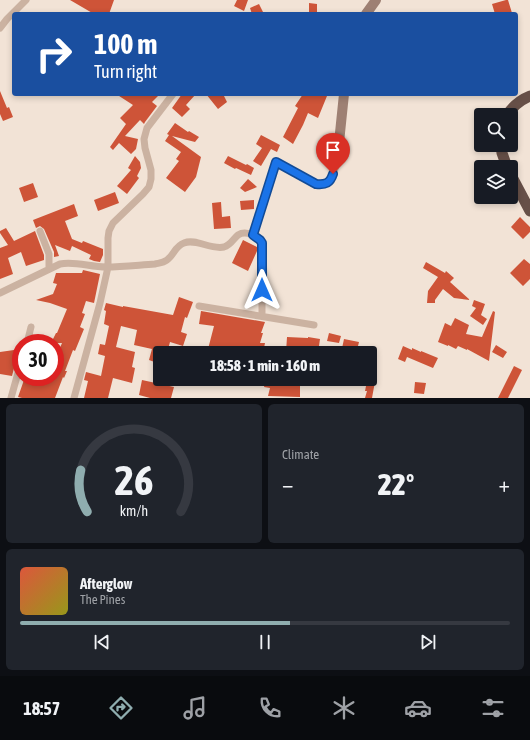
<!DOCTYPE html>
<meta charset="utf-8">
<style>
:root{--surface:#171b24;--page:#20242c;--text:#f1f3f6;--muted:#9ea1a6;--line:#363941;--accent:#8fadaf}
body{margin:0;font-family:"Asap Condensed",sans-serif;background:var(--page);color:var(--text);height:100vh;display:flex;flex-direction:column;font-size:15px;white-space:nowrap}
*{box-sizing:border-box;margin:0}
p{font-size:13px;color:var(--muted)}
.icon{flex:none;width:22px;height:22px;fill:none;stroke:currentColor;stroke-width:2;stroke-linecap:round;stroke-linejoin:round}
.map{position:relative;height:398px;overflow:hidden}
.drawer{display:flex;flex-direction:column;gap:6px;padding:6px;background:#0d0f14;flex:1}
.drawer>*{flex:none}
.top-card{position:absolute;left:12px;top:12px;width:506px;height:84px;border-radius:4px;box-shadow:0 2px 6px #0003;background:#1a4fa0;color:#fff;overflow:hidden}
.buttons{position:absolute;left:474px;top:108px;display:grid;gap:8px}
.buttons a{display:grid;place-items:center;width:44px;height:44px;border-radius:4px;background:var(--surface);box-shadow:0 2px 6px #0003;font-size:20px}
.speed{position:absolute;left:12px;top:334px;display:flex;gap:8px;font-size:20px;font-weight:700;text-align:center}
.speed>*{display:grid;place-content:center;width:52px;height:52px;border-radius:50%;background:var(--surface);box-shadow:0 2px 6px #0003;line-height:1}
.speed .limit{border:6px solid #d22;background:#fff;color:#111}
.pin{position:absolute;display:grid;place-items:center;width:34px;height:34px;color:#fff;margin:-41px -17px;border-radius:50% 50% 50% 0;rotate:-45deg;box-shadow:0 0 4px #0007}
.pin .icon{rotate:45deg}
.me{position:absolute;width:44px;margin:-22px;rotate:0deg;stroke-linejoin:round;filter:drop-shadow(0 0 3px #0008)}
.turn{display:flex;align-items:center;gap:14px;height:84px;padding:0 16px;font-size:18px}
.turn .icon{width:52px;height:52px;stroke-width:2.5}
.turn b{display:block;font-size:28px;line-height:34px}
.big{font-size:30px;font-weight:800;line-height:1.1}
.drawer .tile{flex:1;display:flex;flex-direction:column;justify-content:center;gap:6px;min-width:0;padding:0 14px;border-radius:6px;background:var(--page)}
.drawer .dial{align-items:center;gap:0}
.dial svg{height:104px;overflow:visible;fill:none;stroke:var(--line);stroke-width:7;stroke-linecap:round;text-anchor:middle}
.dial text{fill:var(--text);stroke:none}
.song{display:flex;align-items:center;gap:12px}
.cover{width:48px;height:48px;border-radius:6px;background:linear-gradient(135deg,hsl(10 70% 55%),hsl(60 70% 35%))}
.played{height:4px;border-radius:2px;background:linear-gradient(90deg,var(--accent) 55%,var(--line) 55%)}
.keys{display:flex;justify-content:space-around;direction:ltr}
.heat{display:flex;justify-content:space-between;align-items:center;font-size:22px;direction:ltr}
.drawer .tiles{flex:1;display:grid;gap:6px;grid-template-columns:1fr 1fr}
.tile:last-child{grid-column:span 2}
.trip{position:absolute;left:153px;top:346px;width:224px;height:40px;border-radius:4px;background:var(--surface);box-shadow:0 2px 6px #0003;font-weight:800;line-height:40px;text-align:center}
.tab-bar{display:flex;height:64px;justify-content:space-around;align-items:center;background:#090b0e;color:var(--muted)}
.tab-bar .icon{width:28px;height:28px}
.tab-bar .current{color:var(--accent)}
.tab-bar b{font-size:18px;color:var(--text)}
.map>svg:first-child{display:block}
.building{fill:#ce5438}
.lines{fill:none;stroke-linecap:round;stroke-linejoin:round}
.minor{stroke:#cbb2a1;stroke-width:7}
.secondary{stroke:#9e8073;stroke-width:10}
.trunk{stroke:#675048;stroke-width:11}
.route-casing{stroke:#114b97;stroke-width:10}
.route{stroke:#1a73e8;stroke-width:7}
</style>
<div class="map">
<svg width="530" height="398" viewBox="0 0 530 398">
<rect width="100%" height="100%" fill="#f2e3d6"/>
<path class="building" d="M 70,0 L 114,0 L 109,14 L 94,14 Z
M 237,0 L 248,0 L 244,11 L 234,6 Z
M 506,0 L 508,0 L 512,13 L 508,14 L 495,14 L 492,4 Z
M 309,3 L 317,4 L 317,14 L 309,14 Z
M 259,4 L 263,12 L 259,14 L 252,14 L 250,8 Z
M 0,91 L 7,108 L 9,107 L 13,117 L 3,121 L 0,114 Z
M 116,94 L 160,94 L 152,102 L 157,106 L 145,122 L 144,124 L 140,120 L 125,136 L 138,139 L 136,149 L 131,154 L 119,143 L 113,150 L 110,147 L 126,124 L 120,118 L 133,105 Z
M 182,94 L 196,94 L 186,105 L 190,109 L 182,117 L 172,108 Z
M 206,94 L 223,94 L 227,102 L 218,109 Z
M 303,94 L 322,94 L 327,96 L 318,118 L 308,113 L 303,125 L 293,144 L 283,137 L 298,108 L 295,106 Z
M 175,123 L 188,132 L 189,131 L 199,137 L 195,142 L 172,136 L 201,157 L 196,177 L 185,192 L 166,178 L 179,161 L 176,159 L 181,152 L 165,141 L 169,135 L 167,134 Z
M 261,135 L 280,145 L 277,152 L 271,149 L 261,166 L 253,161 L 262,148 L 256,144 Z
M 135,156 L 140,162 L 141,168 L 137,176 L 139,178 L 127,194 L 117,186 L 131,170 L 128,168 Z
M 228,156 L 246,165 L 247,164 L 254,168 L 251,175 L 236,168 L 235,169 L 224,163 Z
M 248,179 L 257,187 L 245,192 L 240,188 Z
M 33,183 L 38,197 L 24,202 L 19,188 Z
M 115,192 L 119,203 L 98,211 L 94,200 Z
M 254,200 L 254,209 L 241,210 L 240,201 Z
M 221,202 L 222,217 L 230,216 L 231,228 L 214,229 L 212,203 Z
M 74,204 L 78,216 L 65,221 L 72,239 L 82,243 L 83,241 L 103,249 L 103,255 L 100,262 L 94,261 L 89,259 L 91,255 L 72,246 L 70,251 L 55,245 L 59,256 L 54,257 L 54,252 L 44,229 L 40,226 L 36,228 L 33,220 Z
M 520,217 L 530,227 L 530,232 L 523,239 L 511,227 Z
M 6,228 L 14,241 L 35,231 L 44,255 L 44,260 L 26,266 L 21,252 L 8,258 L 13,274 L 0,279 L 0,248 L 8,245 L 0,233 L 0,231 Z
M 243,240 L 257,247 L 257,251 L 248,271 L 232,263 Z
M 524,259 L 530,264 L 530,279 L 523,286 L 510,273 Z
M 426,262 L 445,273 L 446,271 L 454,278 L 450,282 L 470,300 L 454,298 L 443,289 L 435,300 L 435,303 L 427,303 L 428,291 L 438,277 L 423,268 Z
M 83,270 L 100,274 L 94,303 L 86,301 L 82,313 L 85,314 L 80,327 L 84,329 L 75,351 L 73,350 L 65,371 L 67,371 L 64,378 L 63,377 L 55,398 L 22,398 L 18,397 L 24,380 L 31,383 L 33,377 L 51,377 L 55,379 L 55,360 L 62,343 L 51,343 L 56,333 L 57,333 L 67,309 L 50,303 L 36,300 L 53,294 L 57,284 L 53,283 L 56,273 L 82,273 Z
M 179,297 L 193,302 L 187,318 L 185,317 L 181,332 L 187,334 L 183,346 L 170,342 L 167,353 L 160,353 L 160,364 L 149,360 L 152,349 L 134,345 L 137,330 L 121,326 L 116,347 L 135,352 L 132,367 L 135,368 L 132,383 L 113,378 L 108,398 L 84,398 L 88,381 L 84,380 L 86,372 L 101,376 L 105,356 L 98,354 L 100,344 L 105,345 L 109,326 L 104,324 L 106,311 L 104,310 L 106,303 L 123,307 L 123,306 L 173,315 Z
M 474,300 L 485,304 L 481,315 L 487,319 L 483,325 L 470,316 L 476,308 L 472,306 Z
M 201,311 L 265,322 L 261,333 L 263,333 L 260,343 L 265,343 L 263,353 L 239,347 L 238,353 L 207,353 L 214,326 L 199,324 Z
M 493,311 L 495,312 L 489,361 L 467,349 L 467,350 L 458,346 L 456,349 L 448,345 L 448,346 L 438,342 L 445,323 L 451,326 L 455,318 L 469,325 L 466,334 L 482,337 Z
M 329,333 L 341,336 L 339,343 L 327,341 Z
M 287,337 L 308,338 L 308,337 L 320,339 L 318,353 L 286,352 Z
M 344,339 L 359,342 L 358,346 L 375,353 L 341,353 Z
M 496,345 L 507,352 L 503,358 L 492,352 Z
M 403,346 L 412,350 L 412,348 L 421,352 L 421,351 L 438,358 L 433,368 L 407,357 L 405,362 L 398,359 Z
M 14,350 L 15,364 L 12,376 L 0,374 L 0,352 Z
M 514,366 L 522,370 L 508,398 L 498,398 Z
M 370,375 L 376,376 L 372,398 L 365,398 L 367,391 L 365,391 L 367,381 L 369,381 L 370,379 Z
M 266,379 L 277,379 L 276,382 L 300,382 L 300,397 L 268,396 L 270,388 L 264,387 Z
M 142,380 L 174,387 L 171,398 L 150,398 L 139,395 Z
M 415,382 L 426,383 L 424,394 L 414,393 Z"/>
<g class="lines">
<path class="minor" d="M 0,28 L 7,19 L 26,0
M 40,231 L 49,254 L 49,269
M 253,235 L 276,162 L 316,184 C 333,185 333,175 337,162
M 0,293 L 60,264 C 75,261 90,267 106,267 C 122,267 139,265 155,264 C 159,263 163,263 167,260 C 174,255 175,246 184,243 C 196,238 210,250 224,247 C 231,245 233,239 238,235 C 246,230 258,236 262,243 L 262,316
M 199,306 L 314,325
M 27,343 L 31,327
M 11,398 L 21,362
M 74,398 L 100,303 L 108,267 L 108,238 L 109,231 L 113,223 L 143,194 L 149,187 L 151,179 L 151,170 L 145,148 L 144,139 L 147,128 L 173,94"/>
<path class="secondary" d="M 366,14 L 376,0
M 337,162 L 344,94"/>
<path class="trunk" d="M 507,115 C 513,106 520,100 530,96
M 501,145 L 502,153 L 507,167
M 511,175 L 530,211"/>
</g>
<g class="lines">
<defs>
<path id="route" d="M 262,290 L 262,243 L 260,240 L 253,235 L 276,162 L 316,184 C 326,185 330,183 333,174"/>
</defs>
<use href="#route" class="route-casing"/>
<use href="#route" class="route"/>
</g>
</svg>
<div class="buttons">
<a><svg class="icon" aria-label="search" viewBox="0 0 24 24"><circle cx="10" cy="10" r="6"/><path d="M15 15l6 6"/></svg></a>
<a><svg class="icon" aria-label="layers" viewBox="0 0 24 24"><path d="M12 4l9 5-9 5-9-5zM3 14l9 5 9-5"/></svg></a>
</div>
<div class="speed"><div class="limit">30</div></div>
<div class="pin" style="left:333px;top:174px;background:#d93025"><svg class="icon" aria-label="arrive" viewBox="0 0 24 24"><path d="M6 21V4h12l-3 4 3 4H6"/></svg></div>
<svg class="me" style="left:262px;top:290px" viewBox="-20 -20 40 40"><path d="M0-17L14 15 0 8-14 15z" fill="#1a73e8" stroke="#fff" stroke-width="4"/></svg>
<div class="trip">18:58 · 1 min · 160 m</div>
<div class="top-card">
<div class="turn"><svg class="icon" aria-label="right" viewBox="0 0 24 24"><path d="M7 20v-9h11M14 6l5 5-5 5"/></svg><div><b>100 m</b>Turn right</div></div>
</div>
</div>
<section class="drawer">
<div class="tiles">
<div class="tile dial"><svg viewBox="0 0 100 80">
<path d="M14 69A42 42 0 1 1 86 69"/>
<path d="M14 69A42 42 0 0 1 9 37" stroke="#8fadaf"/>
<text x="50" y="56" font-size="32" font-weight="700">26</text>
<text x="50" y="72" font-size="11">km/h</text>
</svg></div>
<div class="tile"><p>Climate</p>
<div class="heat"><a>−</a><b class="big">22°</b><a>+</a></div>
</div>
<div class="tile">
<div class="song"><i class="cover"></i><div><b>Afterglow</b><p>The Pines</p></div></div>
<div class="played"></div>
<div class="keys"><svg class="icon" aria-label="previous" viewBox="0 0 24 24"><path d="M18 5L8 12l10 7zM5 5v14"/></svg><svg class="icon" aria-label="pause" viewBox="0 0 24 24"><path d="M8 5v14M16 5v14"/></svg><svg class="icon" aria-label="next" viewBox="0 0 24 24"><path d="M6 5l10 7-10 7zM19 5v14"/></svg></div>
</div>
</div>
</section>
<nav class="tab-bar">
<b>18:57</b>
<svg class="icon current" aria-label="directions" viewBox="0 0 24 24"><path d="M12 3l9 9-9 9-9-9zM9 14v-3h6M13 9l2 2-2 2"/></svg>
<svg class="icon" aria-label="music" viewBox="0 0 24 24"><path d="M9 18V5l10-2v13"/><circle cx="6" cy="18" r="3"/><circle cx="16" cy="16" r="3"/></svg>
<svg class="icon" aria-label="phone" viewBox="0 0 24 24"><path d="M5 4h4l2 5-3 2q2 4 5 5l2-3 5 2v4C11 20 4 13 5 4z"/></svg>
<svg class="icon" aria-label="climate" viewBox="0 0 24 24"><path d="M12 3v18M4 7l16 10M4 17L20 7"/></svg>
<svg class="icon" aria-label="car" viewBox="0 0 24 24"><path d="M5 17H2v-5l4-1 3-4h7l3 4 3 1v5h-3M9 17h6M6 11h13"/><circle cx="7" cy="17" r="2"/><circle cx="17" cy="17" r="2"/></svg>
<svg class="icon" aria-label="filters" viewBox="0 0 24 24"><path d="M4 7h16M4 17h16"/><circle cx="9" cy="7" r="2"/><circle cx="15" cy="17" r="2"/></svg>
</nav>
